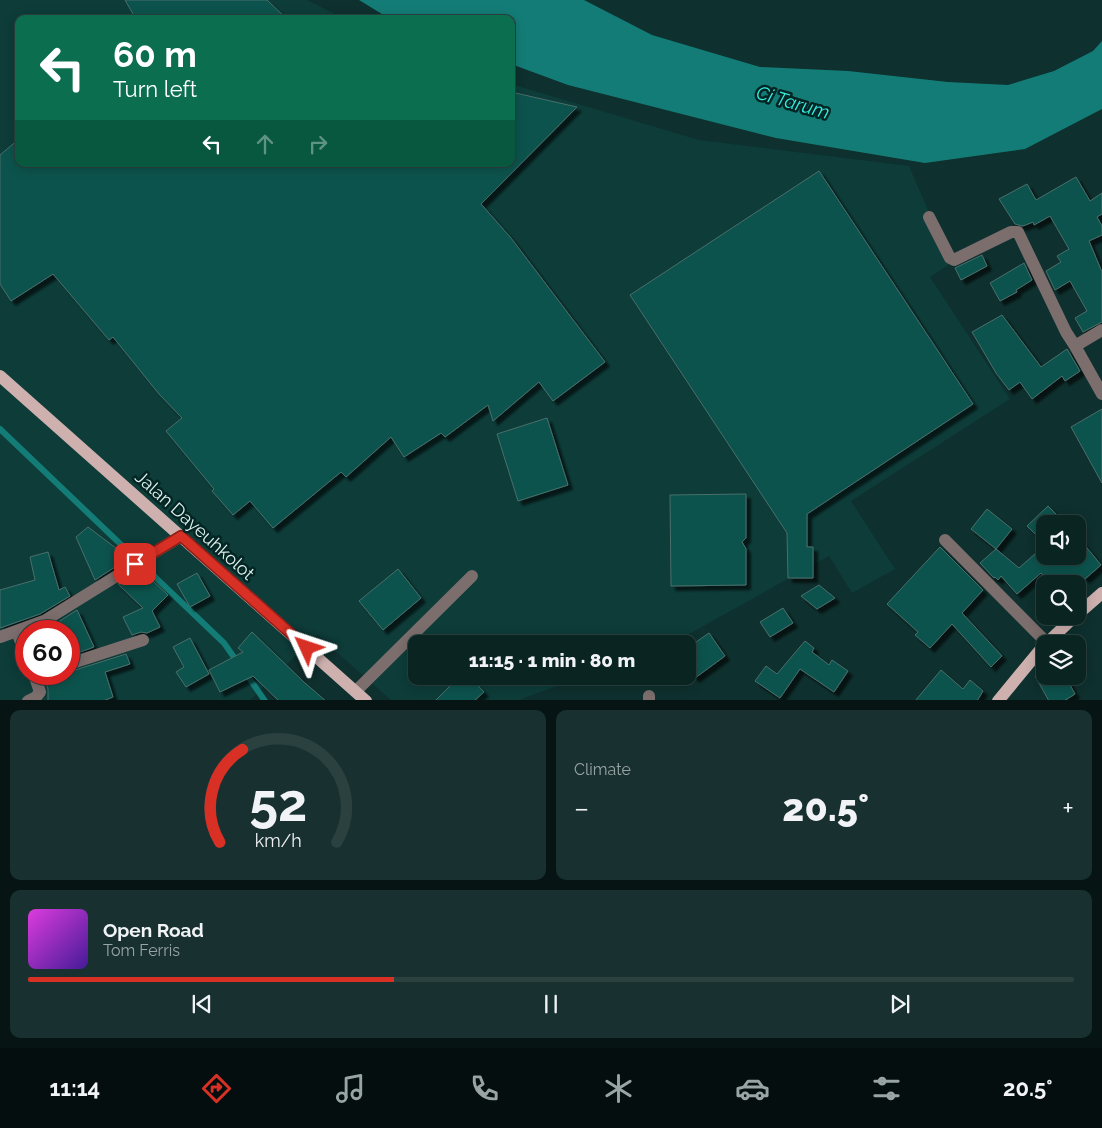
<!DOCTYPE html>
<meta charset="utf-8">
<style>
:root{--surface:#0a2422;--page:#18302f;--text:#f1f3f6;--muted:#99a4a5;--line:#2a4140;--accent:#d93025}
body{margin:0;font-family:Raleway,sans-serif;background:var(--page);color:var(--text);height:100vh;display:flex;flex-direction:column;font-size:19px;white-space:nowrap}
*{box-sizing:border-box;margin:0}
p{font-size:16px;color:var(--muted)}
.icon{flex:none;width:28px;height:28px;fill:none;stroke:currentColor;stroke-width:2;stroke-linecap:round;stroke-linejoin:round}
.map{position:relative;height:700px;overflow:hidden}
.details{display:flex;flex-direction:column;gap:10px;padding:10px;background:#061413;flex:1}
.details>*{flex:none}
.guide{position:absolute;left:15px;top:15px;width:500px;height:152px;border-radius:10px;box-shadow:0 2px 12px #0003,0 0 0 1px var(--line);background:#0b6e4f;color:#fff;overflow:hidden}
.tools{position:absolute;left:1036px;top:515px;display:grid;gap:10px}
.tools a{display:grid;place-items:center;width:50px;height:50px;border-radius:10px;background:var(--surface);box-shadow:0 2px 12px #0003,0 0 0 1px var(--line);font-size:25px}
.speed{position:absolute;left:15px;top:620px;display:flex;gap:10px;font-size:25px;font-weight:700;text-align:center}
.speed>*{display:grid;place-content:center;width:65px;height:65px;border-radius:50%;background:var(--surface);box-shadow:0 2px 12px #0003,0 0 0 1px var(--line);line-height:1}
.speed .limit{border:8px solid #d22;background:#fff;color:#111}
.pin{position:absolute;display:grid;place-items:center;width:42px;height:42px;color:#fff;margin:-21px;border-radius:10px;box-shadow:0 2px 8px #0006}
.me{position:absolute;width:55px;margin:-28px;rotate:312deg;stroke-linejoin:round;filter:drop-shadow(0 0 4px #0008)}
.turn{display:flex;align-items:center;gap:18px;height:105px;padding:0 15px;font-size:22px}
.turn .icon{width:65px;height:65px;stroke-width:2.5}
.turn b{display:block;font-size:35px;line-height:42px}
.lanes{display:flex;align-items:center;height:48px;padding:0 15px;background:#0003;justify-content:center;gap:25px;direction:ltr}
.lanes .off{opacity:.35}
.big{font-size:38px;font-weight:800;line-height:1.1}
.details .tile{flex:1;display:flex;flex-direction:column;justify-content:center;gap:8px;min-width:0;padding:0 18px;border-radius:10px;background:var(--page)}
.details .dial{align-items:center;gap:0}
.dial svg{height:130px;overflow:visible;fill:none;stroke:var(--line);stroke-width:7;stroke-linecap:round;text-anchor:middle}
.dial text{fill:var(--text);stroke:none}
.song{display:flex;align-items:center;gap:15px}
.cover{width:60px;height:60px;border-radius:8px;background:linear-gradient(135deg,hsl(300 70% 55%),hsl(260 70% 35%))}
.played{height:5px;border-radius:2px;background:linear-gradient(90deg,var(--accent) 35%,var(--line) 35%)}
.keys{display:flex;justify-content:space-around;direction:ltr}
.heat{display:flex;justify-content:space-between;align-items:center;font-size:28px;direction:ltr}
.details .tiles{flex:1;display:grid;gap:10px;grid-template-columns:1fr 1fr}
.tile:last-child{grid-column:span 2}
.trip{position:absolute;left:408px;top:635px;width:288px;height:50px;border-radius:10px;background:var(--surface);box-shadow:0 2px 12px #0003,0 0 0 1px var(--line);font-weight:800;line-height:50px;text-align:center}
.tabs{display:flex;height:80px;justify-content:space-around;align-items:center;background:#040e0e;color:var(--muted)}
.tabs .icon{width:35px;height:35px}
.tabs .current{color:var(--accent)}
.tabs b{font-size:22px;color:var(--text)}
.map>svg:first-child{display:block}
.built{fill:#0d3c39;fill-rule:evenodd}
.water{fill:#147c76}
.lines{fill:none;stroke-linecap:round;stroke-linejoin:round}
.stream{stroke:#147c76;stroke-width:6}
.building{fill:#08524e;stroke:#4c6f6b;filter:url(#shadow)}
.minor{stroke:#7c6e6d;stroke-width:12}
.major{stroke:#ceb1af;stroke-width:12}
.route-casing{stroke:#8d1f18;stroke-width:12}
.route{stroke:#d93025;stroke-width:9}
.labels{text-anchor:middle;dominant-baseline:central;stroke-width:5;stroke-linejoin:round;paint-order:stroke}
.street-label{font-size:18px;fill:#dff1ef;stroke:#032624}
.water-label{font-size:19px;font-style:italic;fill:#35ede2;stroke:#032624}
</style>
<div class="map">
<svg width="1102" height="701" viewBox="0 0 1102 701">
<defs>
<filter id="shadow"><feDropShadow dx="4.5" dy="4.5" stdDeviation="1" flood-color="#0009"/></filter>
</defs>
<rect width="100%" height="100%" fill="#0e302e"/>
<path class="built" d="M 0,0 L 307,0 L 345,19 L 19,19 L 19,164 L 511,164 L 511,84 L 699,140 L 909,166 L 951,263 L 930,277 L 1010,399 L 851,501 L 895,569 L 852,593 L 829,556 L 671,644 L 416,644 L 416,676 L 584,676 L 524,698 L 521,700 L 391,700 L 317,635 L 250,700 L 0,701 ZM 26,631 L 69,631 L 69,674 L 26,674 Z"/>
<path class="water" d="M 359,0 L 584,0 L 652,35 L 760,67 L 848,71 L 948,82 L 1008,85 L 1054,71 L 1093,51 L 1102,41 L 1102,109 L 1025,149 L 925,163 L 776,138 L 568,85 L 511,64 L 511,19 L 390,19 Z"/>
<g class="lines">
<path class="stream" d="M 0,429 L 224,643 L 238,663
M 244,671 L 265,701"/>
</g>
<path class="building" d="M 125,0 L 267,0 L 287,19 L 136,19 Z
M 511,92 L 577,107 L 481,204 L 511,238 L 605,362 L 553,401 L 539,382 L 493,421 L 488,405 L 445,437 L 441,433 L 404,457 L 391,437 L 346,477 L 341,472 L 273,528 L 250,501 L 233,515 L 212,491 L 214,489 L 166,431 L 182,418 L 159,394 L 113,337 L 109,340 L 53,274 L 11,301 L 0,284 L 0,155 L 19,139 L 19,164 L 511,164 Z
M 819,171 L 973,404 L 807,514 L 807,547 L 813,547 L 813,578 L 788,578 L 787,533 L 630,295 Z
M 1076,177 L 1090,201 L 1102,193 L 1102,214 L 1097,217 L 1102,226 L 1102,235 L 1089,241 L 1102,272 L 1102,322 L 1083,332 L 1075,318 L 1087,311 L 1070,281 L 1055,290 L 1046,271 L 1061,262 L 1057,256 L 1069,249 L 1050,216 L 1034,225 L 1033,222 L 1023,226 L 1015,224 L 999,199 L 1027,184 L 1036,200 Z
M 982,255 L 987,266 L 961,280 L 955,268 Z
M 1024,263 L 1032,280 L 1016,290 L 1017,292 L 1000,301 L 990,283 Z
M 1002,315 L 1041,367 L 1067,349 L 1080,371 L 1065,381 L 1062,376 L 1032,399 L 1020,382 L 1009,390 L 996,373 L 972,332 Z
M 1102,409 L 1102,483 L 1071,427 Z
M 547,418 L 568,485 L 518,501 L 497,434 Z
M 746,494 L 746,538 L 742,542 L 746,549 L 746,585 L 671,586 L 670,495 Z
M 1048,506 L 1066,524 L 1045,524 L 1045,544 L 1027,526 Z
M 987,509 L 1012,529 L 996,549 L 971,529 Z
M 88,527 L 129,558 L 95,580 L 76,537 Z
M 1078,537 L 1101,565 L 1085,579 L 1081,575 L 1071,584 L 1050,584 L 1041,573 L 1017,594 L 1001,576 L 998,580 L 995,577 L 994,578 L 980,563 L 996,549 L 1019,568 L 1045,545 L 1045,556 L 1078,556 Z
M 940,547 L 983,590 L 962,613 L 1002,656 L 991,667 L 952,624 L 930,648 L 915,635 L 918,632 L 887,604 Z
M 48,552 L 59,590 L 65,587 L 70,596 L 40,614 L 0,628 L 0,590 L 35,580 L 30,557 Z
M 398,569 L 421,598 L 383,630 L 359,601 Z
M 141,570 L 168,595 L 152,611 L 160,627 L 147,633 L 141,632 L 132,635 L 123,617 L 143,608 L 118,584 Z
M 197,573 L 210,596 L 190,607 L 177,584 Z
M 819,585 L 835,598 L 817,609 L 801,596 Z
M 783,608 L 793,623 L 770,637 L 760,622 Z
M 77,610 L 94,647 L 69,656 L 69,631 L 55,631 L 52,626 Z
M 252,632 L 305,683 L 326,701 L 279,701 L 253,676 L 220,692 L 209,670 L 243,652 L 238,648 Z
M 709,633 L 725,656 L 695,678 L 686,666 L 686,649 Z
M 190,638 L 209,674 L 186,687 L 176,672 L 184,667 L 173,647 Z
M 805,641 L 814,648 L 812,652 L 829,665 L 832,660 L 848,671 L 834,692 L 800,669 L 780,698 L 755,681 L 766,666 L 777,674 Z
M 126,654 L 130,664 L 105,672 L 113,697 L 103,701 L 48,701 L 48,689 L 42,674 L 69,674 L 69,672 Z
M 941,670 L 963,689 L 970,680 L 983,691 L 977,701 L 915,701 Z
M 460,676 L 469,676 L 484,692 L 474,701 L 435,701 Z
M 1035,676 L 1065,676 L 1075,694 L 1064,701 L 1049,701 Z"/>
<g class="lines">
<path class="minor" d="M 929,217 L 950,258 L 954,260 L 1011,232 L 1018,232 L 1066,332 L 1075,346 L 1102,330
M 1075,346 L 1102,394
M 945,540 L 1047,643
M 17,632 L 26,655
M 0,637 L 44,621 L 181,536
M 69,664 L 143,640
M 356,691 L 472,576
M 28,701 L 36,697 L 40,692 L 34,674
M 649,701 L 649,696"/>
<path class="major" d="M 0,376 L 366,701
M 1078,614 L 1102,593
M 1046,644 L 1075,616
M 998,701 L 1045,644"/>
</g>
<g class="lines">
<defs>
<path id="route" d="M 135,564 L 181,536 L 307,648"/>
</defs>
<use href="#route" class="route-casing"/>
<use href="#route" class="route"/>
</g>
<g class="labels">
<g class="street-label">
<text transform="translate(195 525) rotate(42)">Jalan Dayeuhkolot</text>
</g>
<g class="water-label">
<text transform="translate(793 102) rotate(16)">Ci Tarum</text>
</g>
</g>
</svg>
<div class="tools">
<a><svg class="icon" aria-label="sound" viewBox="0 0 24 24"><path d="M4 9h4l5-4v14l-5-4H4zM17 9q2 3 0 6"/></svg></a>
<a><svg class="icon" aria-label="search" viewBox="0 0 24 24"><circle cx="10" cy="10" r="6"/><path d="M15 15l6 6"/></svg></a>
<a><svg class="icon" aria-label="layers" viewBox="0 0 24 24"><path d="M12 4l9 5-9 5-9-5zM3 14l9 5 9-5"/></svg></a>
</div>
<div class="speed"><div class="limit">60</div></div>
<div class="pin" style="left:135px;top:564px;background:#d93025"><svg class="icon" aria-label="arrive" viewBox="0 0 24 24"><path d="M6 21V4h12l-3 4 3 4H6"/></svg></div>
<svg class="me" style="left:307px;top:648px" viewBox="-20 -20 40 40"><path d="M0-17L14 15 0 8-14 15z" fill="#d93025" stroke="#fff" stroke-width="4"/></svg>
<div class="trip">11:15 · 1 min · 80 m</div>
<div class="guide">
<div class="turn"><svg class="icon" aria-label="left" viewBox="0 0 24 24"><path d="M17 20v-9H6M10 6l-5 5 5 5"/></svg><div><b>60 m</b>Turn left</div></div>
<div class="lanes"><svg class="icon" aria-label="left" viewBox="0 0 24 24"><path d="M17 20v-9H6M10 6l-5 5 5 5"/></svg><svg class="icon off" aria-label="ahead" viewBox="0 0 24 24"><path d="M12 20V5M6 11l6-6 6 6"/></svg><svg class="icon off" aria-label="right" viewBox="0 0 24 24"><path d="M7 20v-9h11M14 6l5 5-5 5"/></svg></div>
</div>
</div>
<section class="details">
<div class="tiles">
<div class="tile dial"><svg viewBox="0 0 100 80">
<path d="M14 69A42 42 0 1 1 86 69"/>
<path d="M14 69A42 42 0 0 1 28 12" stroke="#d93025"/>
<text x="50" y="56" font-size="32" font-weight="700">52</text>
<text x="50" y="72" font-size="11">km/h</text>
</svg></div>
<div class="tile"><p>Climate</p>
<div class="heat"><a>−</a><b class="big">20.5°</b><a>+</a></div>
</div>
<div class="tile">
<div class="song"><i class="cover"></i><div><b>Open Road</b><p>Tom Ferris</p></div></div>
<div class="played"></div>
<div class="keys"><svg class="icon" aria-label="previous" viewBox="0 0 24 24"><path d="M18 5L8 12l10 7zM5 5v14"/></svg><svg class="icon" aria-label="pause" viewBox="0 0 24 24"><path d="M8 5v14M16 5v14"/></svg><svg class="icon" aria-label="next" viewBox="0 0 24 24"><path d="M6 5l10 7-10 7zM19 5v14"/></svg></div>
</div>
</div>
</section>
<nav class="tabs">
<b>11:14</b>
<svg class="icon current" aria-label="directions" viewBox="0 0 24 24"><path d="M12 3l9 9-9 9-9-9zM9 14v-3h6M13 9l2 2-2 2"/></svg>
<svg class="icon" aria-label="music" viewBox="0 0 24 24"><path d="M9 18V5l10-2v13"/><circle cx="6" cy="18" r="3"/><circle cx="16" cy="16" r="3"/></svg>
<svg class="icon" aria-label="phone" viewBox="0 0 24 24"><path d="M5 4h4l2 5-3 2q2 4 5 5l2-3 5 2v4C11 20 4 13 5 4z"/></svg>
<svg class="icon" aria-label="climate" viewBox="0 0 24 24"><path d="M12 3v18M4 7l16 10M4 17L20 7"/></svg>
<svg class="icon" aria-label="car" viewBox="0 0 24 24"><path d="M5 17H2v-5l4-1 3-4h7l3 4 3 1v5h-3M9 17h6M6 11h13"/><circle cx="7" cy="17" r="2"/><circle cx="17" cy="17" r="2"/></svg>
<svg class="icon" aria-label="filters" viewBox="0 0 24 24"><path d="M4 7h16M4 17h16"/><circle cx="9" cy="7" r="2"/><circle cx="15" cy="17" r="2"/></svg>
<b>20.5°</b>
</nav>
